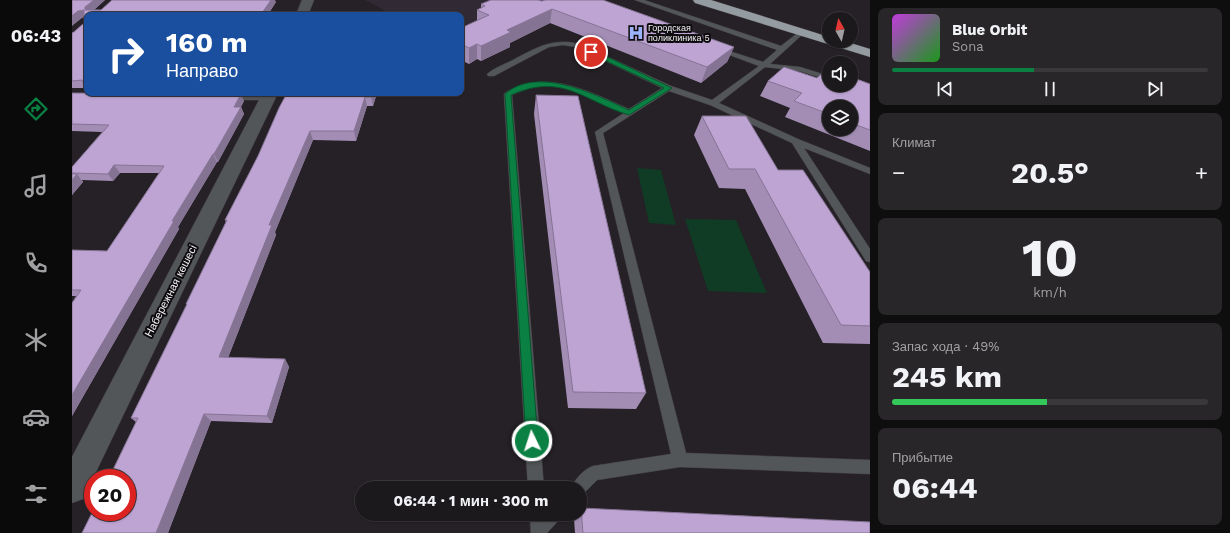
<!DOCTYPE html>
<html lang="ru">
<meta charset="utf-8">
<style>
:root{--surface:#1c191c;--page:#292629;--text:#f1f3f6;--muted:#a0a0a3;--line:#3a383b;--accent:#0b8043}
body{margin:0;font-family:"Work Sans",sans-serif;background:var(--page);color:var(--text);height:100vh;display:flex;flex-direction:column;font-size:15px;white-space:nowrap}
*{box-sizing:border-box;margin:0}
p{font-size:13px;color:var(--muted)}
.icon{flex:none;width:22px;height:22px;fill:none;stroke:currentColor;stroke-width:2;stroke-linecap:round;stroke-linejoin:round}
.map{position:relative;flex:1;overflow:hidden}
.sheet{display:flex;flex-direction:column;gap:8px;padding:8px;background:#0f0e0f;width:360px}
.sheet>*{flex:none}
.guide{position:absolute;left:12px;top:12px;width:380px;height:84px;border-radius:8px;box-shadow:0 1px 3px #0004,0 0 0 1px var(--line);background:#1a4fa0;color:#fff;overflow:hidden}
.needle{width:26px;rotate:352deg}
.controls{position:absolute;left:750px;top:12px;display:grid;gap:8px}
.controls a{display:grid;place-items:center;width:36px;height:36px;border-radius:50%;background:var(--surface);box-shadow:0 1px 3px #0004,0 0 0 1px var(--line);font-size:20px}
.speed{position:absolute;left:12px;top:469px;display:flex;gap:8px;font-size:20px;font-weight:700;text-align:center}
.speed>*{display:grid;place-content:center;width:52px;height:52px;border-radius:50%;background:var(--surface);box-shadow:0 1px 3px #0004,0 0 0 1px var(--line);line-height:1}
.speed .limit{border:6px solid #d22;background:#fff;color:#111}
.pin{position:absolute;display:grid;place-items:center;width:34px;height:34px;color:#fff;margin:-17px;border:2px solid #fff;border-radius:50%;box-shadow:0 1px 4px #0007}
.me{position:absolute;width:44px;margin:-22px;rotate:356deg;stroke-linejoin:round;filter:drop-shadow(0 0 3px #0008)}
.turn{display:flex;align-items:center;gap:14px;height:84px;padding:0 16px;font-size:18px}
.turn .icon{width:52px;height:52px;stroke-width:2.5}
.turn b{display:block;font-size:28px;line-height:34px}
.big{font-size:30px;font-weight:700;line-height:1.1}
.sheet .widget{flex:1;display:flex;flex-direction:column;justify-content:center;gap:6px;min-width:0;padding:0 14px;border-radius:8px;background:var(--page)}
.sheet .dial{align-items:center;gap:0}
.dial b{font-size:52px;line-height:1}
.song{display:flex;align-items:center;gap:12px}
.cover{width:48px;height:48px;border-radius:6px;background:linear-gradient(135deg,hsl(290 70% 55%),hsl(120 70% 35%))}
.played{height:4px;border-radius:2px;background:linear-gradient(90deg,var(--accent) 45%,var(--line) 45%)}
.keys{display:flex;justify-content:space-around;direction:ltr}
.heat{display:flex;justify-content:space-between;align-items:center;font-size:22px;direction:ltr}
.charge{height:6px;border-radius:3px;background:linear-gradient(90deg,#34c759 49%,var(--line) 0)}
.trip{position:absolute;left:283px;top:481px;width:232px;height:40px;border-radius:20px;background:var(--surface);box-shadow:0 1px 3px #0004,0 0 0 1px var(--line);font-weight:700;line-height:40px;text-align:center}
main{display:flex;flex:1;min-height:0}
.menu{display:flex;flex-direction:column;width:72px;justify-content:space-around;align-items:center;background:#0b0a0b;color:var(--muted)}
.menu .icon{width:28px;height:28px}
.menu .active{color:var(--accent)}
.menu b{font-size:18px;color:var(--text)}
.map>svg:first-child{display:block}
.built{fill:#312933}
.green{fill:#103b25}
.lines{fill:none;stroke-linecap:round;stroke-linejoin:round}
.lane-casing{stroke:#423e43;stroke-width:1}
.street-casing{stroke:#423e43;stroke-width:1}
.highway-casing{stroke:#423e43;stroke-width:1}
.lane{fill:#535658;fill-rule:evenodd}
.street{fill:#535658;fill-rule:evenodd}
.highway{fill:#959ca1;fill-rule:evenodd}
.wall{fill:#a38db5;fill-rule:evenodd}
.shaded-wall{fill:#857394}
.building{fill:#bea4d3;stroke:#857394}
.route{fill:#0b8043;stroke:#07532c}
.labels{text-anchor:middle;dominant-baseline:central;stroke-width:4;stroke-linejoin:round;paint-order:stroke}
.far-poi-label{font-size:9px;fill:#f5f2f6;stroke:#0d0b0e;text-anchor:start}
.street-label{font-size:11px;fill:#f5f2f6;stroke:#0d0b0e}
</style>
<main>
<nav class="menu">
<b>06:43</b>
<svg class="icon active" aria-label="directions" viewBox="0 0 24 24"><path d="M12 3l9 9-9 9-9-9zM9 14v-3h6M13 9l2 2-2 2"/></svg>
<svg class="icon" aria-label="music" viewBox="0 0 24 24"><path d="M9 18V5l10-2v13"/><circle cx="6" cy="18" r="3"/><circle cx="16" cy="16" r="3"/></svg>
<svg class="icon" aria-label="phone" viewBox="0 0 24 24"><path d="M5 4h4l2 5-3 2q2 4 5 5l2-3 5 2v4C11 20 4 13 5 4z"/></svg>
<svg class="icon" aria-label="climate" viewBox="0 0 24 24"><path d="M12 3v18M4 7l16 10M4 17L20 7"/></svg>
<svg class="icon" aria-label="car" viewBox="0 0 24 24"><path d="M5 17H2v-5l4-1 3-4h7l3 4 3 1v5h-3M9 17h6M6 11h13"/><circle cx="7" cy="17" r="2"/><circle cx="17" cy="17" r="2"/></svg>
<svg class="icon" aria-label="filters" viewBox="0 0 24 24"><path d="M4 7h16M4 17h16"/><circle cx="9" cy="7" r="2"/><circle cx="15" cy="17" r="2"/></svg>
</nav>
<div class="map">
<svg width="798" height="533" viewBox="0 0 798 533">
<rect width="100%" height="100%" fill="#252126"/>
<path class="built" d="M 293,0 L 452,0 L 389,27 L 389,15 L 321,15 Z"/>
<path class="green" d="M 565,168 L 589,170 L 604,225 L 577,223 Z
M 613,219 L 664,220 L 695,293 L 636,291 Z"/>
<g class="lines">
<defs>
<path id="lane" d="M 563,0 L 572,0 L 709,46 L 728,31 L 732,31 L 732,33 L 698,64 L 728,67 L 757,76 L 757,80 L 727,71 L 693,67 L 647,103 L 726,139 L 798,168 L 798,174 L 732,148 L 798,249 L 798,262 L 794,261 L 720,143 L 638,105 L 597,91 L 531,133 L 614,453 L 798,460 L 798,474 L 608,467 L 525,480 L 512,493 L 508,495 L 508,488 L 499,488 C 503,479 512,469 521,466 L 599,454 L 523,132 L 552,113 C 525,101 494,82 463,87 C 455,88 447,92 440,95 L 472,488 L 456,488 L 432,94 C 436,90 443,88 448,86 C 485,73 524,95 557,109 L 590,88 L 504,47 L 491,45 L 477,47 L 422,76 L 416,76 L 415,74 C 421,69 430,65 437,62 C 462,49 479,37 508,44 L 599,86 L 640,100 L 687,66 L 644,50 L 644,48 L 648,48 L 691,62 L 705,50 Z
M 458,514 L 489,514 L 487,520 L 475,533 L 459,533 Z"/>
<path id="street" d="M 230,0 L 242,0 L 236,15 L 224,15 Z
M 134,93 L 206,93 L 11,499 L 0,503 L 0,457 L 187,100 L 140,100 L 135,98 L 132,95 Z"/>
<path id="highway" d="M 621,0 L 639,0 L 757,37 L 757,41 L 772,41 L 798,49 L 798,57 L 623,3 Z"/>
</defs>
<use href="#lane" class="lane-casing"/>
<use href="#street" class="street-casing"/>
<use href="#highway" class="highway-casing"/>
<use href="#lane" class="lane"/>
<use href="#street" class="street"/>
<use href="#highway" class="highway"/>
</g>
<path class="wall" d="M 0,0 L 33,0 L 22,10 L 204,2 L 197,13 L 199,13 L 199,15 L 15,15 L 15,89 L 14,88 L 0,88 L 0,33 L 2,32 L 12,23 L 12,17 L 10,18 Z
M 470,1 L 662,47 L 655,62 L 629,83 L 478,23 L 438,43 L 438,47 L 409,61 L 405,59 L 397,64 L 389,60 L 389,28 L 405,21 L 405,10 L 409,8 L 409,4 Z
M 745,78 L 798,84 L 798,151 L 713,117 L 718,108 L 688,96 L 696,81 ZM 757,107 L 779,107 L 779,129 L 757,129 Z
M 0,93 L 172,101 L 169,107 L 172,114 L 146,162 L 145,162 L 106,227 L 107,229 L 0,416 L 0,303 L 4,296 L 0,296 L 0,250 L 35,251 L 87,173 L 48,173 L 41,181 L 10,180 L 11,182 L 0,195 L 0,167 L 30,132 L 0,131 Z
M 215,93 L 305,93 L 301,106 L 295,106 L 284,141 L 241,140 L 203,232 L 204,235 L 156,358 L 213,359 L 217,367 L 200,423 L 139,421 L 96,533 L 10,533 L 64,422 L 59,418 L 115,305 L 114,304 L 154,222 L 153,220 L 186,156 Z
M 464,95 L 574,393 L 564,409 L 496,408 L 462,114 Z
M 630,116 L 706,170 L 798,272 L 798,344 L 751,343 L 673,189 L 647,188 L 622,135 Z
M 509,508 L 798,533 L 503,533 L 502,519 L 505,514 L 508,514 L 508,510 Z"/>
<path class="shaded-wall" d="M 22,0 L 33,0 L 17,14 L 13,10 L 13,7 Z
M 198,0 L 203,0 L 204,2 L 195,15 L 190,13 Z
M 480,9 L 478,23 L 438,43 L 438,47 L 409,61 L 409,46 L 435,30 Z
M 12,10 L 15,17 L 10,18 L 0,26 L 0,16 L 6,11 Z
M 405,44 L 405,59 L 397,64 L 397,48 Z
M 662,47 L 655,62 L 629,83 L 635,67 Z
M 301,93 L 305,93 L 301,106 L 299,97 Z
M 169,94 L 172,101 L 165,114 L 162,107 Z
M 293,97 L 295,106 L 284,141 L 282,131 Z
M 169,107 L 172,114 L 146,162 L 142,154 Z
M 238,131 L 241,140 L 203,232 L 204,235 L 153,365 L 147,357 L 197,225 Z
M 141,154 L 145,162 L 106,227 L 107,229 L 0,416 L 0,395 L 100,221 Z
M 42,165 L 48,173 L 41,181 L 36,174 Z
M 5,174 L 11,182 L 0,195 L 0,180 Z
M 213,359 L 217,367 L 200,423 L 195,416 Z
M 132,414 L 139,421 L 96,533 L 84,533 Z"/>
<path class="building" d="M 0,0 L 22,0 L 13,7 L 13,10 L 29,10 L 40,0 L 199,0 L 190,13 L 199,13 L 197,15 L 15,15 L 15,84 L 12,84 L 10,80 L 0,81 L 0,33 L 2,32 L 12,23 L 12,10 L 6,11 L 0,16 Z
M 419,0 L 466,0 L 470,1 L 473,0 L 531,0 L 662,47 L 635,67 L 480,9 L 435,30 L 439,32 L 409,46 L 405,44 L 397,48 L 389,44 L 389,28 L 417,15 L 405,10 L 413,6 L 409,4 Z
M 712,67 L 745,78 L 755,69 L 757,69 L 757,85 L 779,85 L 779,77 L 798,84 L 798,130 L 779,123 L 779,107 L 757,107 L 757,114 L 722,101 L 730,93 L 696,81 Z
M 0,93 L 169,94 L 162,107 L 169,107 L 142,154 L 141,154 L 100,221 L 102,221 L 0,395 L 0,303 L 9,290 L 0,290 L 0,250 L 35,251 L 92,166 L 42,165 L 36,174 L 0,173 L 0,167 L 37,125 L 0,124 Z
M 215,93 L 301,93 L 299,97 L 293,97 L 282,131 L 238,131 L 197,225 L 200,225 L 147,357 L 213,359 L 195,416 L 132,414 L 84,533 L 10,533 L 21,511 L 21,512 L 55,512 L 55,478 L 37,478 L 66,418 L 59,418 L 115,304 L 114,304 L 155,220 L 153,220 L 186,156 L 207,108 Z
M 464,95 L 506,96 L 574,393 L 501,392 Z
M 630,116 L 674,116 L 706,170 L 731,170 L 798,272 L 798,326 L 769,325 L 683,169 L 657,169 Z
M 0,174 L 5,174 L 0,180 Z
M 509,508 L 798,522 L 798,533 L 511,533 Z"/>
<path class="route" d="M 517,50 L 521,50 L 600,88 L 557,115 C 511,101 491,72 439,95 L 466,441 L 465,445 L 460,447 L 456,445 L 454,441 L 433,94 C 466,65 524,95 557,110 L 592,88 L 517,53 Z"/>
<defs>
<symbol id="hospital-bare" viewBox="-9 -9 18 18"><path d="M-5-5h3v3.5h4V-5h3V5h-3V1.5h-4V5h-3Z" fill="#9cb4fd" stroke="#0d0b0e" stroke-width="2.5" paint-order="stroke"/></symbol>
</defs>
<g fill-rule="evenodd">
<use href="#hospital-bare" x="553" y="22" width="22" height="22"/>
</g>
<g class="labels">
<g class="far-poi-label">
<text x="576" y="28">Городская<tspan x="576" dy="10">поликлиника 5</tspan></text>
</g>
<g class="street-label">
<text transform="translate(99 291) rotate(-63)">Набережная көшесі</text>
</g>
</g>
</svg>
<div class="controls">
<a><svg class="needle" viewBox="-14 -14 28 28"><path d="M0-13l5 13h-10z" fill="#e53935"/><path d="M0 13l5-13h-10z" fill="#a0a0a3"/></svg></a>
<a><svg class="icon" aria-label="sound" viewBox="0 0 24 24"><path d="M4 9h4l5-4v14l-5-4H4zM17 9q2 3 0 6"/></svg></a>
<a><svg class="icon" aria-label="layers" viewBox="0 0 24 24"><path d="M12 4l9 5-9 5-9-5zM3 14l9 5 9-5"/></svg></a>
</div>
<div class="speed"><div class="limit">20</div></div>
<div class="pin" style="left:519px;top:52px;background:#d93025"><svg class="icon" aria-label="arrive" viewBox="0 0 24 24"><path d="M6 21V4h12l-3 4 3 4H6"/></svg></div>
<svg class="me" style="left:460px;top:441px" viewBox="-20 -20 40 40"><circle r="17" fill="#0b8043" stroke="#fff" stroke-width="3"/><path d="M0-11L8 9 0 5-8 9z" fill="#fff"/></svg>
<div class="trip">06:44 · 1 мин · 300 m</div>
<div class="guide">
<div class="turn"><svg class="icon" aria-label="right" viewBox="0 0 24 24"><path d="M7 20v-9h11M14 6l5 5-5 5"/></svg><div><b>160 m</b>Направо</div></div>
</div>
</div>
<section class="sheet">
<div class="widget">
<div class="song"><i class="cover"></i><div><b>Blue Orbit</b><p>Sona</p></div></div>
<div class="played"></div>
<div class="keys"><svg class="icon" aria-label="previous" viewBox="0 0 24 24"><path d="M18 5L8 12l10 7zM5 5v14"/></svg><svg class="icon" aria-label="pause" viewBox="0 0 24 24"><path d="M8 5v14M16 5v14"/></svg><svg class="icon" aria-label="next" viewBox="0 0 24 24"><path d="M6 5l10 7-10 7zM19 5v14"/></svg></div>
</div>
<div class="widget"><p>Климат</p>
<div class="heat"><a>−</a><b class="big">20.5°</b><a>+</a></div>
</div>
<div class="widget dial"><b>10</b><p>km/h</p></div>
<div class="widget"><p>Запас хода · 49%</p><b class="big">245 km</b><div class="charge"></div></div>
<div class="widget"><p>Прибытие</p><b class="big">06:44</b></div>
</section>
</main>
